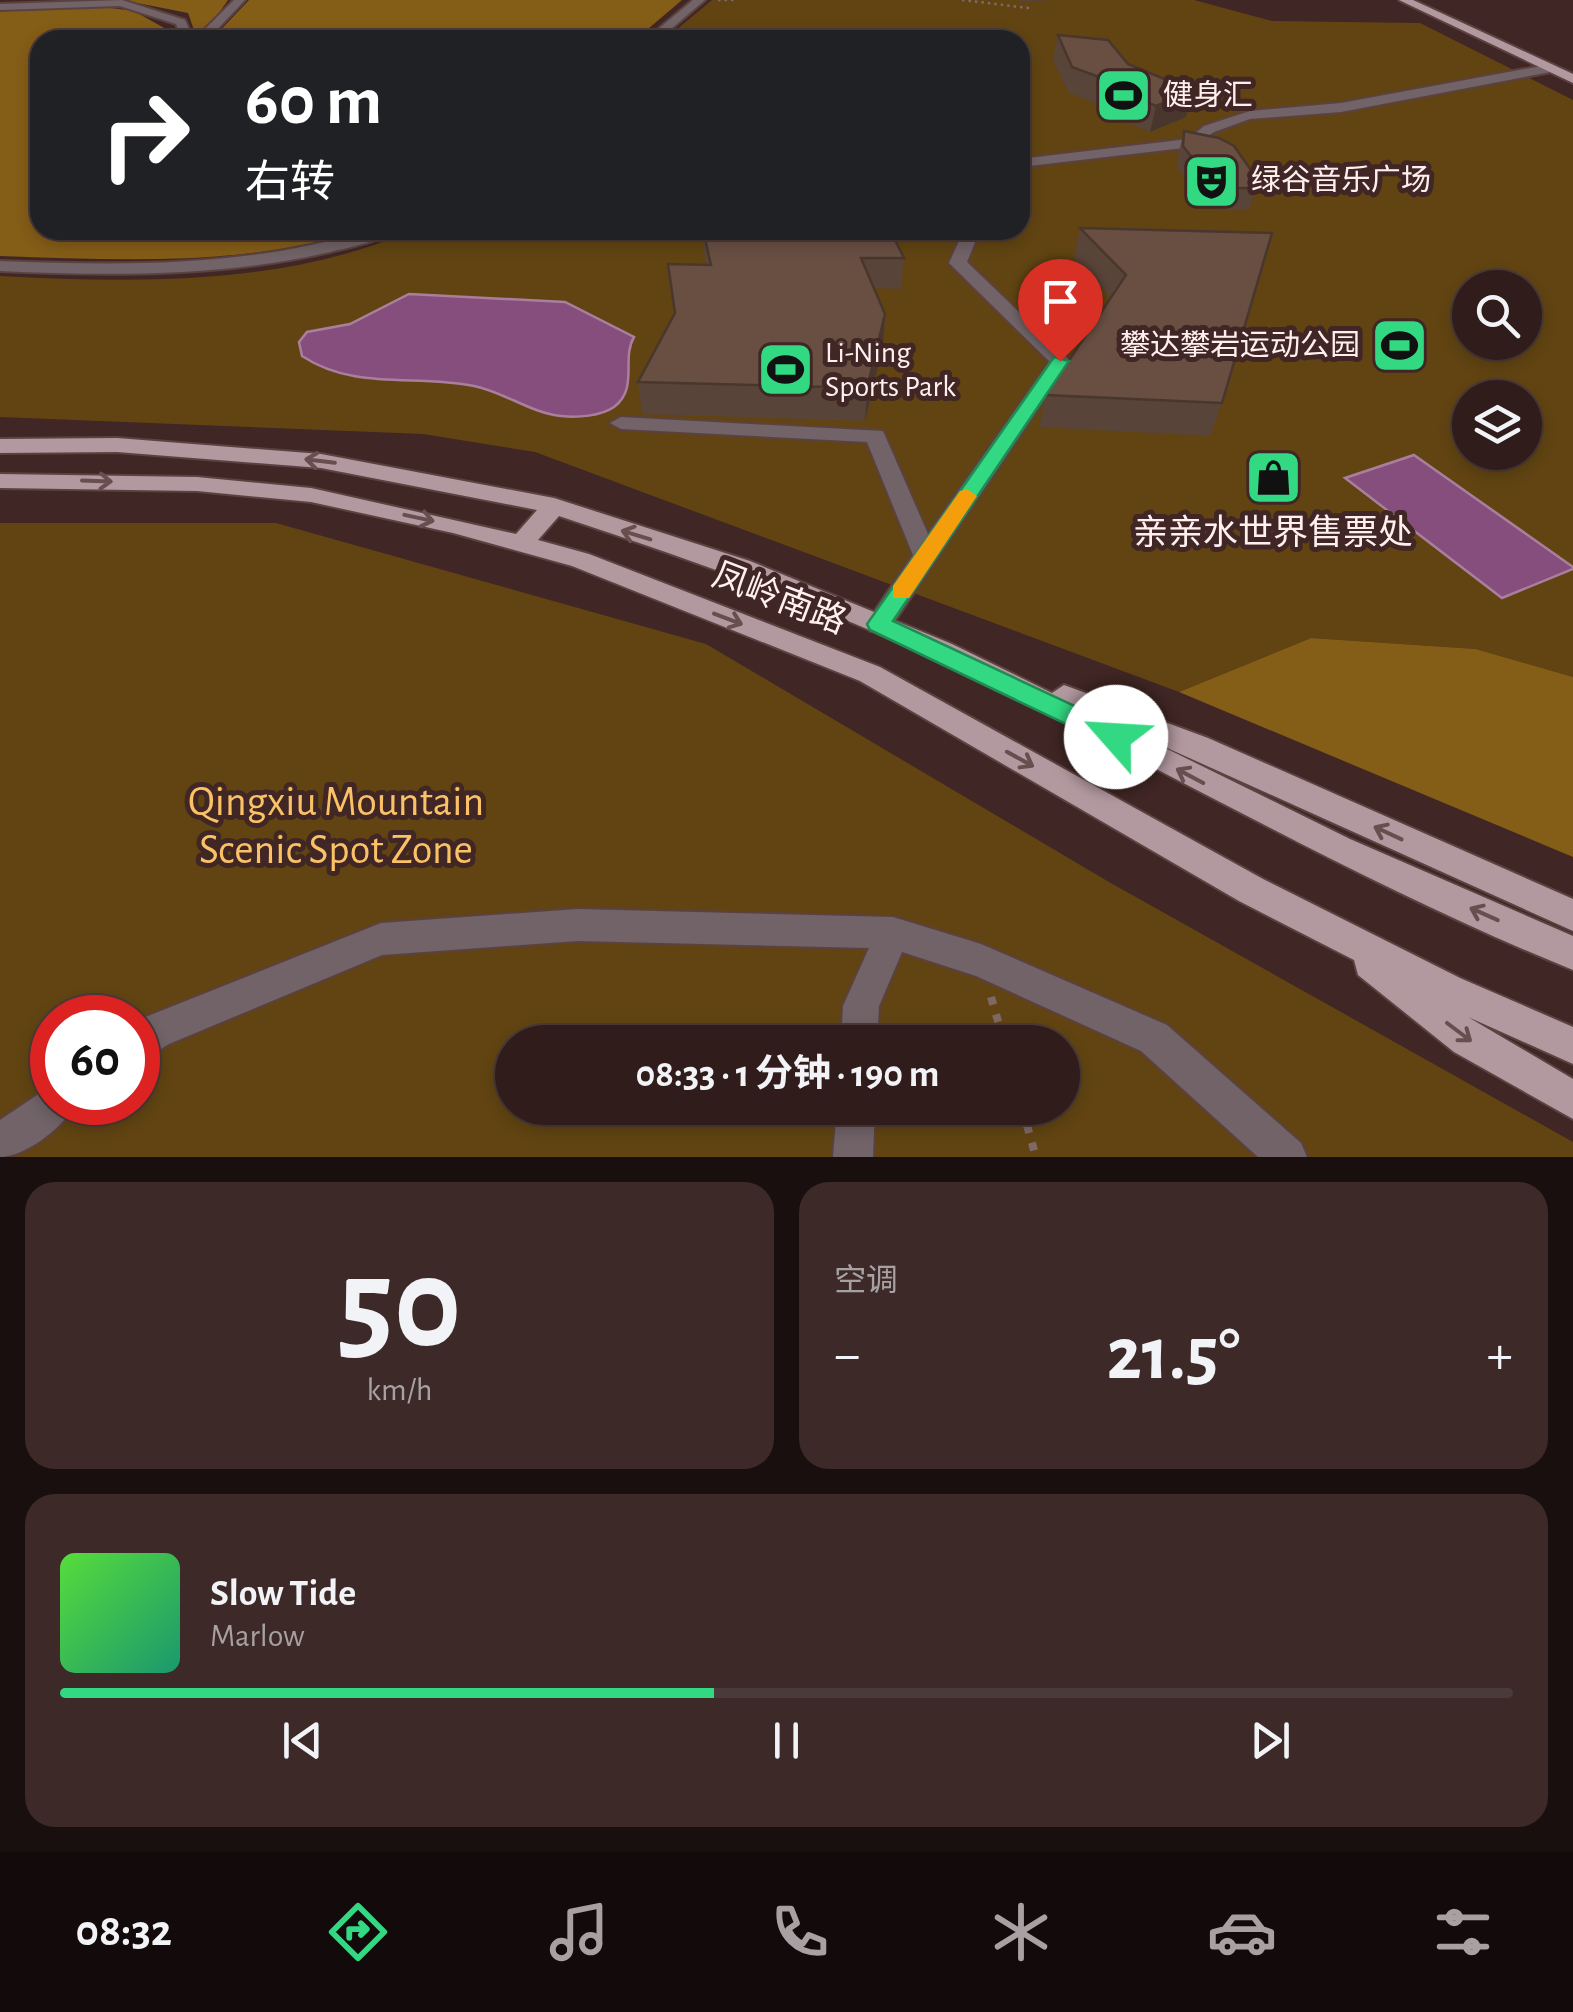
<!DOCTYPE html>
<html lang="zh">
<meta charset="utf-8">
<style>
:root{--surface:#301c1b;--page:#3c2928;--text:#f1f3f6;--muted:#a8a1a3;--line:#4b3a3a;--accent:#32d882}
body{margin:0;font-family:"Alegreya Sans","Noto Sans SC",sans-serif;background:var(--page);color:var(--text);height:100vh;display:flex;flex-direction:column;font-size:38px;white-space:nowrap}
*{box-sizing:border-box;margin:0}
p{font-size:32px;color:var(--muted)}
.icon{flex:none;width:55px;height:55px;fill:none;stroke:currentColor;stroke-width:2;stroke-linecap:round;stroke-linejoin:round}
.map{position:relative;height:1157px;overflow:hidden}
.panel{display:flex;flex-direction:column;gap:25px;padding:25px;background:#1a0f0f;flex:1}
.panel>*{flex:none}
.guide{position:absolute;left:30px;top:30px;width:1000px;height:210px;border-radius:30px;box-shadow:0 5px 15px #0003,0 0 0 2px var(--line);background:#202124;color:#fff;overflow:hidden}
.fabs{position:absolute;left:1452px;top:270px;display:grid;gap:20px}
.fabs a{display:grid;place-items:center;width:90px;height:90px;border-radius:50%;background:var(--surface);box-shadow:0 5px 15px #0003,0 0 0 2px var(--line);font-size:50px}
.speed{position:absolute;left:30px;top:995px;display:flex;gap:20px;font-size:50px;font-weight:700;text-align:center}
.speed>*{display:grid;place-content:center;width:130px;height:130px;border-radius:50%;background:var(--surface);box-shadow:0 5px 15px #0003,0 0 0 2px var(--line);line-height:1}
.speed .limit{border:15px solid #d22;background:#fff;color:#111}
.pin{position:absolute;display:grid;place-items:center;width:85px;height:85px;color:#fff;margin:-102px -42px;border-radius:50% 50% 50% 0;rotate:-45deg;box-shadow:0 0 10px #0007}
.pin .icon{rotate:45deg}
.me{position:absolute;width:110px;margin:-55px;rotate:296deg;stroke-linejoin:round;filter:drop-shadow(0 0 8px #0008)}
.turn{display:flex;align-items:center;gap:35px;height:210px;padding:0 50px;font-size:45px}
.turn .icon{width:130px;height:130px;stroke-width:2.5}
.turn b{display:block;font-size:70px;line-height:85px}
.big{font-size:75px;font-weight:700;line-height:1.1}
.panel .widget{flex:1;display:flex;flex-direction:column;justify-content:center;gap:15px;min-width:0;padding:0 35px;border-radius:30px;background:var(--page)}
.panel .dial{align-items:center;gap:0}
.dial b{font-size:130px;line-height:1}
.song{display:flex;align-items:center;gap:30px}
.cover{width:120px;height:120px;border-radius:15px;background:linear-gradient(135deg,hsl(110 70% 55%),hsl(160 70% 35%))}
.played{height:10px;border-radius:5px;background:linear-gradient(90deg,var(--accent) 45%,var(--line) 45%)}
.keys{display:flex;justify-content:space-around;direction:ltr}
.heat{display:flex;justify-content:space-between;align-items:center;font-size:55px;direction:ltr}
.panel .tiles{flex:1;display:grid;gap:25px;grid-template-columns:1fr 1fr}
.widget:last-child{grid-column:span 2}
.trip{position:absolute;left:495px;top:1025px;width:585px;height:100px;border-radius:50px;background:var(--surface);box-shadow:0 5px 15px #0003,0 0 0 2px var(--line);font-weight:700;line-height:100px;text-align:center}
.dock{display:flex;height:160px;justify-content:space-around;align-items:center;background:#130b0b;color:var(--muted)}
.dock .icon{width:70px;height:70px}
.dock .on{color:var(--accent)}
.dock b{font-size:45px;color:var(--text)}
.map>svg:first-child{display:block}
.green{fill:#614412;fill-rule:evenodd}
.forest{fill:#845d17}
.water{fill:#854e7c;stroke:#aa7f9e;stroke-width:2.5}
.lines{fill:none;stroke-linecap:round;stroke-linejoin:round}
.minor-casing{stroke:#5b4240;stroke-width:4}
.major-casing{stroke:#5b4240;stroke-width:4}
.path-far1{stroke:#7f6967;stroke-width:2.5;stroke-dasharray:2.5 4;stroke-linecap:butt}
.path{stroke:#7f6967;stroke-width:8;stroke-dasharray:8 10;stroke-linecap:butt}
.minor{fill:#716367;fill-rule:evenodd}
.major{fill:#b2989f;fill-rule:evenodd}
.wall{fill:#594439}
.shaded-wall{fill:#49372e}
.building{fill:#684f42;stroke:#49372e;stroke-width:2.5}
.oneway{stroke:#684e4f}
.route{fill:#32d882;stroke:#208c54;stroke-width:2.5}
.slow{fill:#f59e0b}
.labels{text-anchor:middle;dominant-baseline:central;stroke-width:10;stroke-linejoin:round;paint-order:stroke}
.far-poi-label{font-size:30px;fill:#fff0ef;stroke:#402624;text-anchor:start}
.poi-label{font-size:35px;fill:#fff0ef;stroke:#402624}
.street-label{font-size:35px;fill:#fff0ef;stroke:#402624}
.near-park-label{font-size:42px;fill:#fac166;stroke:#402624}
</style>
<div class="map">
<svg width="1573" height="1157" viewBox="0 0 1573 1157">
<rect width="100%" height="100%" fill="#402624"/>
<path class="green" d="M 712,0 L 1194,0 L 1272,21 L 1420,23 L 1573,100 L 1573,677 L 1476,649 L 1311,638 L 1179,692 L 535,452 L 423,434 L 0,417 L 0,276 C 138,283 284,286 413,230 L 1020,230 L 1020,40 L 664,40 ZM 1470,288 L 1525,288 L 1525,342 L 1470,342 ZM 1470,398 L 1525,398 L 1525,452 L 1470,452 Z
M 0,523 L 276,523 L 706,644 L 1109,882 L 1573,1142 L 1573,1157 L 0,1157 ZM 52,1018 L 138,1018 L 138,1102 L 52,1102 ZM 512,1042 L 1062,1042 L 1062,1108 L 512,1108 Z"/>
<path class="forest" d="M 122,0 L 228,0 L 206,32 L 195,33 L 188,13 Z
M 249,0 L 682,0 L 635,40 L 213,38 Z
M 81,4 L 134,11 L 182,38 L 40,40 L 40,230 L 362,230 C 243,267 123,260 0,256 L 0,10 Z
M 1311,638 L 1476,649 L 1573,677 L 1573,857 L 1179,692 Z"/>
<path class="water" d="M 409,294 L 565,302 L 634,337 C 621,359 639,388 614,407 C 601,416 577,418 561,416 C 531,413 504,392 474,386 C 415,374 355,391 302,356 L 299,342 L 307,332 L 350,324 Z
M 1414,455 L 1573,567 L 1573,569 L 1502,598 L 1345,478 Z"/>
<g class="lines">
<defs>
<path id="minor" d="M 122,0 L 185,20 L 194,40 L 182,40 L 176,24 L 120,6 L 0,10 L 0,4 Z
M 234,0 L 245,0 L 207,40 L 194,40 Z
M 693,0 L 705,0 L 658,40 L 645,40 Z
M 1552,64 L 1556,71 L 1341,112 L 1250,119 L 1214,132 L 1192,147 L 1020,167 L 1020,159 L 1188,139 L 1204,126 L 1250,111 L 1341,103 Z
M 370,230 L 395,230 C 380,242 350,247 330,252 C 221,277 111,276 0,271 L 0,261 C 125,266 249,267 370,230 Z
M 964,230 L 980,230 L 967,262 L 1070,361 L 888,631 L 870,631 L 866,624 L 913,555 L 867,442 L 621,429 L 610,423 L 621,417 L 883,431 L 928,534 L 1050,362 L 949,263 Z
M 578,909 L 893,917 L 981,944 L 1167,1025 L 1301,1143 L 1307,1157 L 1258,1157 L 1141,1051 L 976,976 L 902,952 L 879,1006 L 877,1042 L 841,1042 L 843,1006 L 869,948 L 578,941 L 382,955 L 169,1044 L 138,1063 L 138,1023 L 143,1018 L 381,923 Z
M 52,1085 L 52,1102 L 76,1102 C 66,1126 25,1157 0,1157 L 0,1120 Z
M 837,1108 L 875,1108 L 873,1157 L 833,1157 Z"/>
<path id="major" d="M 1399,0 L 1413,0 L 1573,74 L 1573,83 Z
M 117,438 L 321,454 L 554,498 L 750,561 L 952,644 L 1052,693 L 1064,685 L 1208,738 L 1573,899 L 1573,931 L 1145,738 L 1350,839 L 1573,936 L 1573,970 C 1352,881 1149,758 933,658 C 812,602 686,558 559,516 L 538,540 L 589,554 L 880,667 L 1263,879 L 1460,978 L 1573,1027 L 1573,1064 L 1468,1017 L 1573,1079 L 1573,1119 L 1454,1052 L 1358,975 L 1354,960 L 1239,901 L 860,681 L 572,566 L 453,533 L 311,502 L 197,491 L 0,488 L 0,474 L 197,477 L 311,488 L 516,534 L 537,510 L 321,468 L 117,452 L 0,453 L 0,439 Z"/>
</defs>
<use href="#minor" class="minor-casing"/>
<use href="#major" class="major-casing"/>
<path class="path-far1" d="M 718,0 L 735,0
M 962,0 L 1029,8"/>
<path class="path" d="M 991,997 L 1004,1042
M 1022,1108 L 1036,1157"/>
<use href="#minor" class="minor"/>
<use href="#major" class="major"/>
</g>
<path class="wall" d="M 1019,0 L 1053,0 L 1020,2 Z
M 1058,35 L 1193,91 L 1186,117 L 1150,132 L 1110,115 L 1111,110 L 1068,92 L 1053,60 Z
M 1184,131 L 1256,188 L 1249,210 L 1224,210 L 1200,197 L 1177,167 L 1179,152 Z
M 1080,228 L 1272,233 L 1222,403 L 1210,436 L 1039,427 L 1046,395 L 1111,298 L 1074,258 Z
M 701,230 L 922,230 L 922,237 L 893,237 L 904,258 L 901,289 L 874,288 L 885,314 L 883,345 L 865,421 L 642,414 L 638,382 L 674,315 L 668,264 L 706,265 Z"/>
<path class="shaded-wall" d="M 1193,91 L 1186,117 L 1150,132 L 1156,106 Z
M 885,314 L 883,345 L 865,421 L 867,388 Z"/>
<path class="building" d="M 1058,35 L 1108,40 L 1128,64 L 1193,91 L 1156,106 L 1116,89 L 1126,87 L 1072,67 Z
M 1184,131 L 1219,138 L 1234,146 L 1253,173 L 1256,188 L 1231,188 L 1206,175 L 1183,146 Z
M 1080,228 L 1272,233 L 1222,403 L 1046,395 L 1126,275 Z
M 703,230 L 890,230 L 904,258 L 861,258 L 885,314 L 867,388 L 638,382 L 675,313 L 668,264 L 711,265 Z"/>
<defs><path id="oneway-shaft" d="M-6 0H5M1.5-3L5.5 0L1.5 3" fill="none" stroke-width="1.6" stroke-linecap="round" stroke-linejoin="round" transform="scale(2.5)"/></defs>
<g class="oneway">
<use href="#oneway-shaft" transform="translate(320 461) rotate(-173)"/>
<use href="#oneway-shaft" transform="translate(97 481) rotate(2)"/>
<use href="#oneway-shaft" transform="translate(419 518) rotate(12)"/>
<use href="#oneway-shaft" transform="translate(636 535) rotate(-163)"/>
<use href="#oneway-shaft" transform="translate(728 619) rotate(21)"/>
<use href="#oneway-shaft" transform="translate(1020 759) rotate(29)"/>
<use href="#oneway-shaft" transform="translate(1190 776) rotate(-152)"/>
<use href="#oneway-shaft" transform="translate(1388 833) rotate(-155)"/>
<use href="#oneway-shaft" transform="translate(1484 914) rotate(-156)"/>
<use href="#oneway-shaft" transform="translate(1459 1032) rotate(37)"/>
</g>
<path class="route" d="M 1054,357 L 1069,361 L 893,621 L 1126,730 L 1130,737 L 1126,745 L 1116,748 L 870,630 L 867,624 Z"/>
<path class="slow" d="M 967,489 L 977,496 L 909,598 L 893,598 L 893,586 L 960,491 Z"/>
<defs>
<symbol id="stadium-square" viewBox="-11 -11 22 22"><rect x="-9" y="-9" width="18" height="18" rx="4" fill="#32d882" stroke="#402624"/><path d="M0-5a6.5 5 0 1 0 0 10a6.5 5 0 1 0 0-10ZM-3.5-1.8h7v3.6h-7Z" fill="#111"/></symbol>
<symbol id="theatre-square" viewBox="-11 -11 22 22"><rect x="-9" y="-9" width="18" height="18" rx="4" fill="#32d882" stroke="#402624"/><path d="M-5-5.5Q0-4 5-5.5V0Q5 5 0 6Q-5 5-5 0ZM-3.3-2.5H-1v1.5H-3.3ZM1-2.5H3.3v1.5H1ZM-2.8 1Q0 5.5 2.8 1Z" fill="#111"/></symbol>
<symbol id="shop-square" viewBox="-11 -11 22 22"><rect x="-9" y="-9" width="18" height="18" rx="4" fill="#32d882" stroke="#402624"/><path d="M-5-2.5h2.3a2.7 3.5 0 0 1 5.4 0H5L5.5 6h-11ZM-1.5-2.5h3a1.5 2.3 0 0 0-3 0Z" fill="#111"/></symbol>
</defs>
<g fill-rule="evenodd">
<use href="#stadium-square" x="1092" y="64" width="63" height="63"/>
<use href="#theatre-square" x="1180" y="150" width="63" height="63"/>
<use href="#stadium-square" x="1368" y="314" width="63" height="63"/>
<use href="#stadium-square" x="754" y="338" width="63" height="63"/>
<use href="#shop-square" x="1242" y="446" width="63" height="63"/>
</g>
<g class="labels">
<g class="far-poi-label">
<text x="1163" y="96">健身汇</text>
<text x="1251" y="181">绿谷音乐广场</text>
<text x="1360" y="346" text-anchor="end">攀达攀岩运动公园</text>
<text x="825" y="353">Li-Ning<tspan x="825" dy="34">Sports Park</tspan></text>
</g>
<g class="poi-label">
<text x="1273" y="533">亲亲水世界售票处</text>
</g>
<g class="street-label">
<text transform="translate(779 599) rotate(21)">凤岭南路</text>
</g>
<g class="near-park-label">
<text x="336" y="802">Qingxiu Mountain<tspan x="336" dy="48">Scenic Spot Zone</tspan></text>
</g>
</g>
</svg>
<div class="fabs">
<a><svg class="icon" aria-label="search" viewBox="0 0 24 24"><circle cx="10" cy="10" r="6"/><path d="M15 15l6 6"/></svg></a>
<a><svg class="icon" aria-label="layers" viewBox="0 0 24 24"><path d="M12 4l9 5-9 5-9-5zM3 14l9 5 9-5"/></svg></a>
</div>
<div class="speed"><div class="limit">60</div></div>
<div class="pin" style="left:1060px;top:361px;background:#d93025"><svg class="icon" aria-label="arrive" viewBox="0 0 24 24"><path d="M6 21V4h12l-3 4 3 4H6"/></svg></div>
<svg class="me" style="left:1116px;top:737px" viewBox="-20 -20 40 40"><circle r="19" fill="#fff"/><path d="M0-13L10 11 0 6-10 11z" fill="#32d882"/></svg>
<div class="trip">08:33 · 1 分钟 · 190 m</div>
<div class="guide">
<div class="turn"><svg class="icon" aria-label="right" viewBox="0 0 24 24"><path d="M7 20v-9h11M14 6l5 5-5 5"/></svg><div><b>60 m</b>右转</div></div>
</div>
</div>
<section class="panel">
<div class="tiles">
<div class="widget dial"><b>50</b><p>km/h</p></div>
<div class="widget"><p>空调</p>
<div class="heat"><a>−</a><b class="big">21.5°</b><a>+</a></div>
</div>
<div class="widget">
<div class="song"><i class="cover"></i><div><b>Slow Tide</b><p>Marlow</p></div></div>
<div class="played"></div>
<div class="keys"><svg class="icon" aria-label="previous" viewBox="0 0 24 24"><path d="M18 5L8 12l10 7zM5 5v14"/></svg><svg class="icon" aria-label="pause" viewBox="0 0 24 24"><path d="M8 5v14M16 5v14"/></svg><svg class="icon" aria-label="next" viewBox="0 0 24 24"><path d="M6 5l10 7-10 7zM19 5v14"/></svg></div>
</div>
</div>
</section>
<nav class="dock">
<b>08:32</b>
<svg class="icon on" aria-label="directions" viewBox="0 0 24 24"><path d="M12 3l9 9-9 9-9-9zM9 14v-3h6M13 9l2 2-2 2"/></svg>
<svg class="icon" aria-label="music" viewBox="0 0 24 24"><path d="M9 18V5l10-2v13"/><circle cx="6" cy="18" r="3"/><circle cx="16" cy="16" r="3"/></svg>
<svg class="icon" aria-label="phone" viewBox="0 0 24 24"><path d="M5 4h4l2 5-3 2q2 4 5 5l2-3 5 2v4C11 20 4 13 5 4z"/></svg>
<svg class="icon" aria-label="climate" viewBox="0 0 24 24"><path d="M12 3v18M4 7l16 10M4 17L20 7"/></svg>
<svg class="icon" aria-label="car" viewBox="0 0 24 24"><path d="M5 17H2v-5l4-1 3-4h7l3 4 3 1v5h-3M9 17h6M6 11h13"/><circle cx="7" cy="17" r="2"/><circle cx="17" cy="17" r="2"/></svg>
<svg class="icon" aria-label="filters" viewBox="0 0 24 24"><path d="M4 7h16M4 17h16"/><circle cx="9" cy="7" r="2"/><circle cx="15" cy="17" r="2"/></svg>
</nav>
